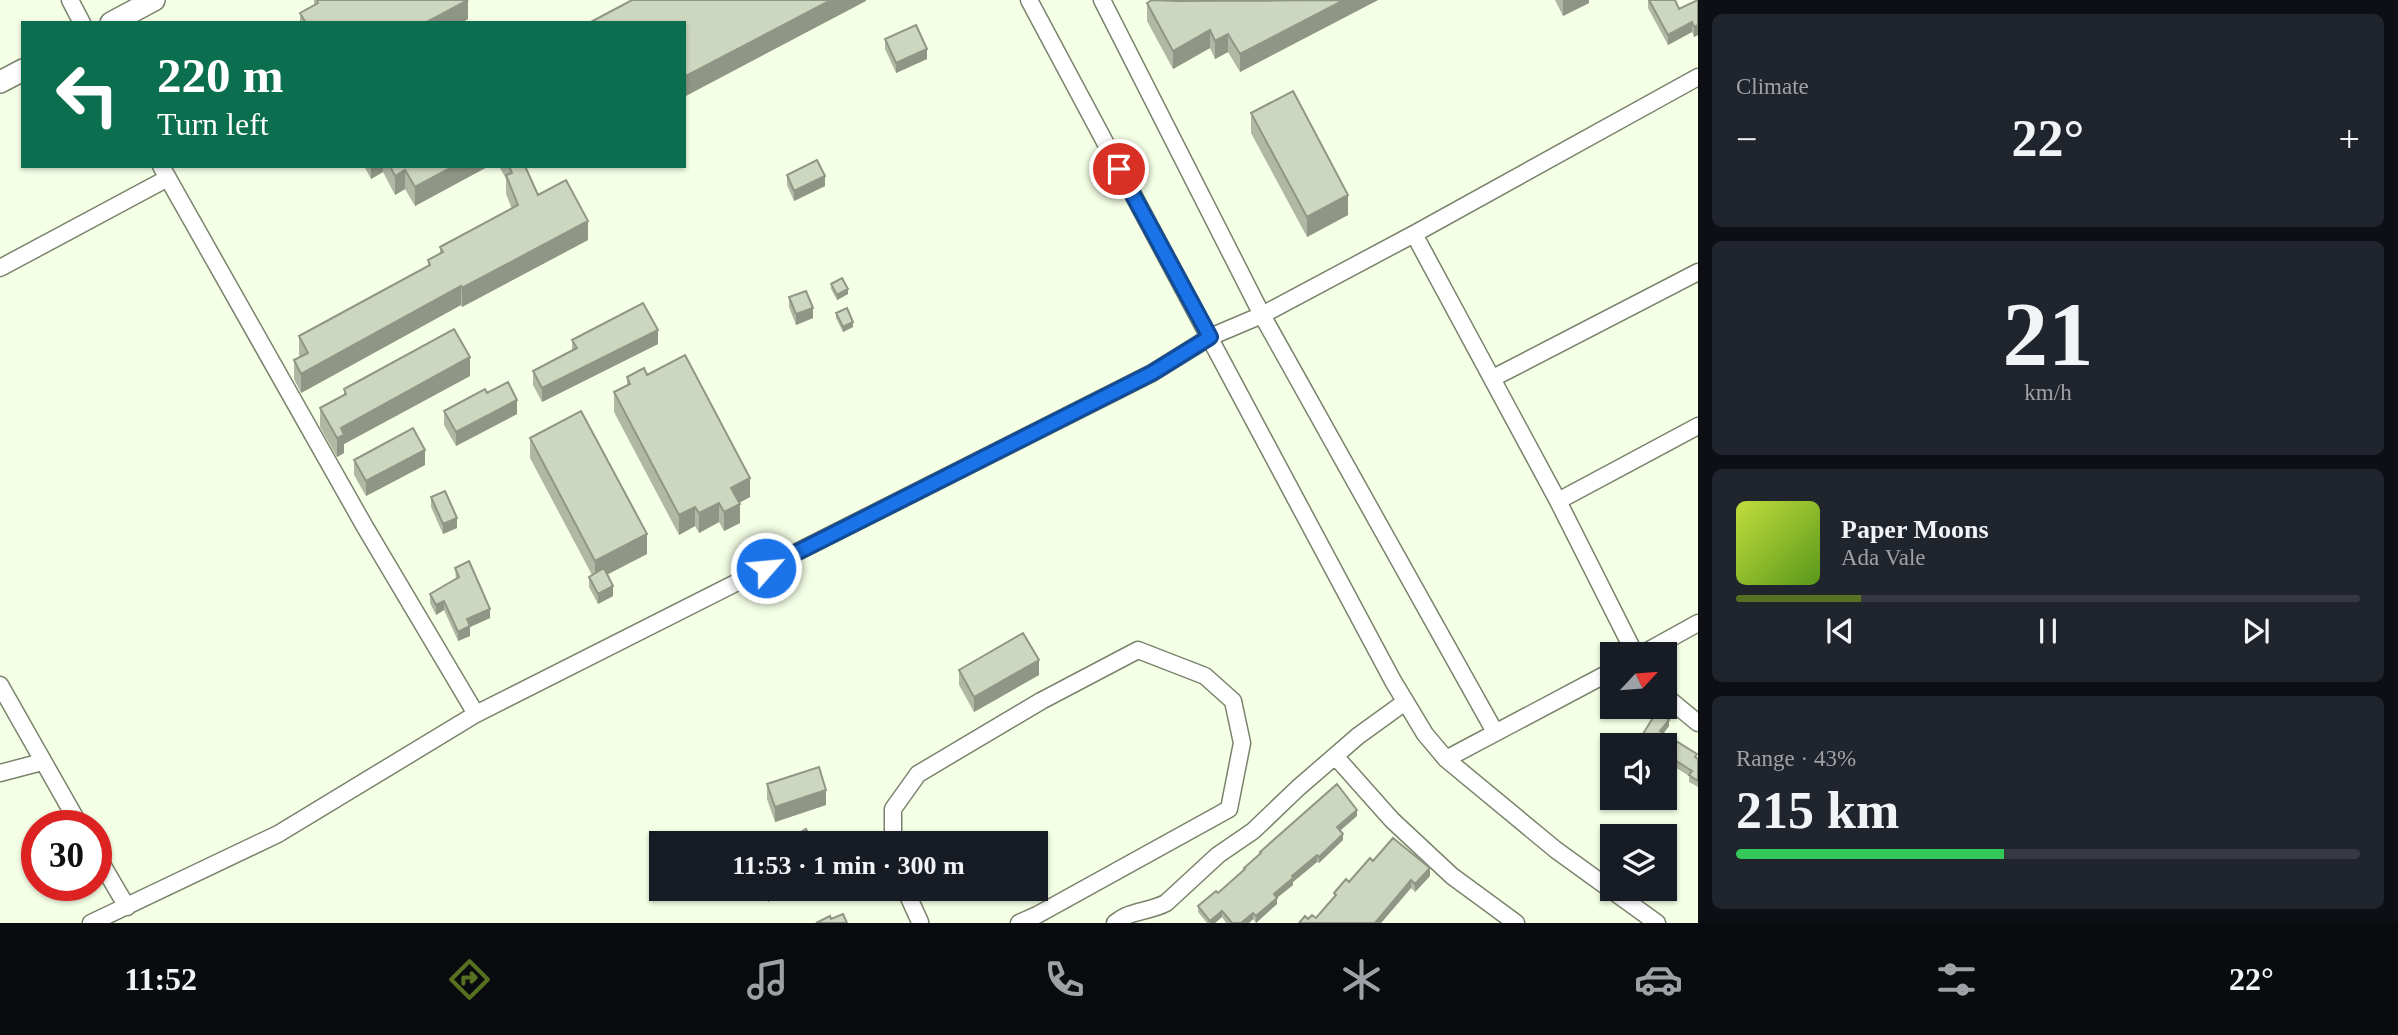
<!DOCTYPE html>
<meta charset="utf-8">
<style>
:root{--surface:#171b24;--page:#20242c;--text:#f1f3f6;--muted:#9ea1a6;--line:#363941;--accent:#577021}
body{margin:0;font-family:Georgia,serif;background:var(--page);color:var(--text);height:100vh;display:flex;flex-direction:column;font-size:26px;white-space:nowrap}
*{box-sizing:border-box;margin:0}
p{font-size:23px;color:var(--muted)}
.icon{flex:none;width:38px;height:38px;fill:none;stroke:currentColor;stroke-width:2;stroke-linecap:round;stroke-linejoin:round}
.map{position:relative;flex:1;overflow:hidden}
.panel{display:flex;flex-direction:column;gap:14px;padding:14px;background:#0d0f14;width:700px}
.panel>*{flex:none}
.top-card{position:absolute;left:21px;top:21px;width:665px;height:147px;border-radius:0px;box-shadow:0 2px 5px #0004;background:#0b6e4f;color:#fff;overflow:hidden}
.needle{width:46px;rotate:64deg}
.controls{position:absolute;left:1600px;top:642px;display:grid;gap:14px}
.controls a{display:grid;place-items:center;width:77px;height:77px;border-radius:0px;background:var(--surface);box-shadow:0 2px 5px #0004;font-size:35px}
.speed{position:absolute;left:21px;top:810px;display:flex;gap:14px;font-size:35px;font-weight:700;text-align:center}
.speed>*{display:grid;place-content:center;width:91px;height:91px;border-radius:50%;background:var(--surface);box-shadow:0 2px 5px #0004;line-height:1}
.speed .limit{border:10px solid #d22;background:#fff;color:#111}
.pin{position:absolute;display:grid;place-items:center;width:60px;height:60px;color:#fff;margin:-30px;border:4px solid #fff;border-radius:50%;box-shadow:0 2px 7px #0007}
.me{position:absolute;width:77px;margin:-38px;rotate:63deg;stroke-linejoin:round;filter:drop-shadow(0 0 5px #0008)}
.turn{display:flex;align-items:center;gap:24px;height:147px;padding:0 21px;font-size:32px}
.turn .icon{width:91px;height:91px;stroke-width:2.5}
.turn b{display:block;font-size:49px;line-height:60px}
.big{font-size:52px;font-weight:700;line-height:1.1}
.panel .tile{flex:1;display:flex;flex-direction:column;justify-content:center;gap:10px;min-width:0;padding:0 24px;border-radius:10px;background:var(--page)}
.panel .dial{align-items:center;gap:0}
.dial b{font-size:91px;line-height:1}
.song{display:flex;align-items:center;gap:21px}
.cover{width:84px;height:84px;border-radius:10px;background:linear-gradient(135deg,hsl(70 70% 55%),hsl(90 70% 35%))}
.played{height:7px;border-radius:4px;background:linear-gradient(90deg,var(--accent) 20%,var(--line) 20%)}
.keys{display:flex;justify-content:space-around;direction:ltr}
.heat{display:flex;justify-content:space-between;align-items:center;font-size:38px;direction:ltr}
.charge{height:10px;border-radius:5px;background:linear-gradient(90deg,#34c759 43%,var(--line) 0)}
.trip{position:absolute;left:649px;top:831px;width:399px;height:70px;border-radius:0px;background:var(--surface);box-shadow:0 2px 5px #0004;font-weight:700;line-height:70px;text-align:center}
.tab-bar{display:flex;height:112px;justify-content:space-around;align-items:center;background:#090b0e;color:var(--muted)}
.tab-bar .icon{width:49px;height:49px}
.tab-bar .active{color:var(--accent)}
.tab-bar b{font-size:32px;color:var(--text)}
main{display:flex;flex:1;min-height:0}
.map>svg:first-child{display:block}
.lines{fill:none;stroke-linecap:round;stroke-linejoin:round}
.minor-casing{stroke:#7a836d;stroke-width:19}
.tertiary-casing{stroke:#7a836d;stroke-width:24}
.minor{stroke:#fff;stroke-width:16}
.tertiary{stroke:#fff;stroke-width:21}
.wall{fill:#b0b8a3}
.shaded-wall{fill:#909685}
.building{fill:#cdd6be;stroke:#909685;stroke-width:2}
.route-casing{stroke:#114b97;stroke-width:18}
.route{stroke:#1a73e8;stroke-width:12}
</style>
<main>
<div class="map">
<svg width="1698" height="923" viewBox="0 0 1698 923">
<rect width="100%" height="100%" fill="#f5ffe6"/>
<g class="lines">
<defs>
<path id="minor" d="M 70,0 L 82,23
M 1029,0 L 1393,681 L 1425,734 L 1446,759 L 1556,850 L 1657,923
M 1102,0 L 1262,315 L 1495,732
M 161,166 L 365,527 L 476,714
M 1414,234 L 1558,501 L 1698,426
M 0,268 L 168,178
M 1493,378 L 1698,272
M 1558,501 L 1635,654
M 1642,654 L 1698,623
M 0,685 L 80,826
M 1664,695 L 1698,723
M 1335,756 L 1392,820 L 1452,876 L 1516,923
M 1446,759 L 1612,671
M 0,773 L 42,762
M 893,844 L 893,809 L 918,774 L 1041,701 L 1138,650 L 1205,676 L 1233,701 L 1242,743 L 1229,809 L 1037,915 L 1019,923
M 96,854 L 127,907
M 905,889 L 920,922
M 91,923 L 278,834 L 476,714 L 1152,373 L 1210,337 L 1262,315 L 1414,234 L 1698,77
M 1115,923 C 1130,910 1149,912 1166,903 L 1218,855 L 1253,831 L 1298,788 L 1358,736 L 1405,702"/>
<path id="tertiary" d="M 111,23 L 154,0
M 0,82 L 23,70"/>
</defs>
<use href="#minor" class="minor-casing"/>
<use href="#tertiary" class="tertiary-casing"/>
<use href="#minor" class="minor"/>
<use href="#tertiary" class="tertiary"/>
</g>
<path class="wall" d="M 314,0 L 468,0 L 468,19 L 461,23 L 300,23 L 300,13 L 314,5 Z
M 1378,0 L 1240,72 L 1228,52 L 1215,59 L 1210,48 L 1173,69 L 1147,21 L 1147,3 Z
M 1555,0 L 1589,0 L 1589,3 L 1563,16 Z
M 1648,0 L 1675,0 L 1679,9 L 1698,0 L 1698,35 L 1694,37 L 1692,32 L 1668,45 L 1648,8 Z
M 885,39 L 927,59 L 896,73 L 885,49 Z
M 1251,113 L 1348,215 L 1307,237 L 1251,133 Z
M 364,166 L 489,166 L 415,206 L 405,189 L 395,195 L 383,172 L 371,179 Z
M 499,166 L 525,166 L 538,195 L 588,240 L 462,307 L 461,305 L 301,393 L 294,379 L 294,360 L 300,357 L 299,355 L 299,336 L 428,266 L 428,260 L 440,254 L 440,247 L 512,209 L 506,194 L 506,179 Z
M 787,175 L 825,186 L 794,201 L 787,185 Z
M 831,284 L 848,294 L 837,300 L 831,289 Z
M 789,297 L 813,318 L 796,325 L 789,307 Z
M 836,313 L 853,327 L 843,332 L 836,318 Z
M 572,340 L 658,344 L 542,402 L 533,385 L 533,371 L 572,350 Z
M 647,375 L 750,497 L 739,503 L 740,523 L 724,531 L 719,522 L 699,533 L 695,526 L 679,535 L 614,412 L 614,392 L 627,386 L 627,377 Z
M 470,376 L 344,444 L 344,453 L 337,457 L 320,427 L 320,408 L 344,395 L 344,389 Z
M 487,393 L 517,414 L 456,446 L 444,425 L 444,411 Z
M 530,438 L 647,554 L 607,574 L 613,596 L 598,604 L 589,587 L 589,577 L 592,575 L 530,458 Z
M 354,460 L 425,465 L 366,496 L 354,475 Z
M 431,497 L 457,528 L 443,534 L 431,507 Z
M 455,568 L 490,618 L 470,627 L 470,636 L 458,641 L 444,610 L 436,615 L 430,603 L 430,594 L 456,579 Z
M 959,670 L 1039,675 L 974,712 L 959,685 Z
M 1669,726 L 1663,733 L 1698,759 L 1698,787 L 1689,782 L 1689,776 L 1670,764 L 1670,760 L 1664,756 L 1664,746 L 1650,746 L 1643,740 L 1643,734 Z
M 1612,746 L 1612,756 L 1607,753 L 1607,748 Z
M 767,784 L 826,805 L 775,822 L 767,799 Z
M 1666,795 L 1660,806 L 1650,798 L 1664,798 Z
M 1357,816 L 1340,831 L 1343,840 L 1319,863 L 1317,862 L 1293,882 L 1293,885 L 1277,898 L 1277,904 L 1256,923 L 1253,919 L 1249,923 L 1226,923 L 1222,917 L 1215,923 L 1207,923 L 1198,912 L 1198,906 L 1218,893 L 1244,870 L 1244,868 L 1260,854 L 1260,852 Z
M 1373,861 L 1430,876 L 1415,892 L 1411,888 L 1381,923 L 1299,923 L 1308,919 L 1316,918 L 1334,898 L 1334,893 L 1349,882 Z
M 760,889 L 790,889 L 768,902 Z"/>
<path class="shaded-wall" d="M 468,0 L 468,19 L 461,23 L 425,23 Z
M 831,0 L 866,0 L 866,1 L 684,97 L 684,77 Z
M 1344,0 L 1378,0 L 1240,72 L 1240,54 Z
M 1563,0 L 1589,0 L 1589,3 L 1563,16 Z
M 1692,22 L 1692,32 L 1668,45 L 1668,35 Z
M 1698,25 L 1698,35 L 1694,37 L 1694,27 Z
M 1210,30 L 1210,48 L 1173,69 L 1173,51 Z
M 1228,34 L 1228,52 L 1215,59 L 1215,41 Z
M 927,49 L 927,59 L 896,73 L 896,63 Z
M 371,166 L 383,166 L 383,172 L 371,179 Z
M 454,166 L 489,166 L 415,206 L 415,187 Z
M 405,170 L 405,189 L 395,195 L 395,176 Z
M 825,176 L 825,186 L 794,201 L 794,191 Z
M 1348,195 L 1348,215 L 1307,237 L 1307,217 Z
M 588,221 L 588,240 L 462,307 L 462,288 Z
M 461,286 L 461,305 L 301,393 L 301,374 Z
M 848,289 L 848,294 L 837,300 L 837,295 Z
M 813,308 L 813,318 L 796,325 L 796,314 Z
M 853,322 L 853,327 L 843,332 L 843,327 Z
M 658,330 L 658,344 L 542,402 L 542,388 Z
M 470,357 L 470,376 L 344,444 L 344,453 L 337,457 L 337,438 L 341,428 Z
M 517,400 L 517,414 L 456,446 L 456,432 Z
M 425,450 L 425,465 L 366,496 L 366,481 Z
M 750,478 L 750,497 L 731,507 L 731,488 Z
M 719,503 L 719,522 L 699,533 L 699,513 Z
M 740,504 L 740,523 L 724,531 L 724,512 Z
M 695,507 L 695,526 L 679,535 L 679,515 Z
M 457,518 L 457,528 L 443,534 L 443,524 Z
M 647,534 L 647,554 L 595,581 L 595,561 Z
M 613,586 L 613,596 L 598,604 L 598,594 Z
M 444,601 L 444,610 L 436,615 L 436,605 Z
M 490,609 L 490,618 L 470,627 L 470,636 L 458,641 L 458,632 L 467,619 Z
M 1039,660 L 1039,675 L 974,712 L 974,697 Z
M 1669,720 L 1669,726 L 1660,738 L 1660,731 Z
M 826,790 L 826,805 L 775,822 L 775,807 Z
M 1666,790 L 1666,795 L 1660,806 L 1660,800 L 1662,798 L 1664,798 L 1664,794 Z
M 1357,810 L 1357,816 L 1337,833 L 1337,827 Z
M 1343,834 L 1343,840 L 1319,863 L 1319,857 Z
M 1317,855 L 1317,862 L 1293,882 L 1293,885 L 1274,900 L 1274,894 L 1292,876 Z
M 1430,868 L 1430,876 L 1415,892 L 1415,884 Z
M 1411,880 L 1411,888 L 1381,923 L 1375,923 Z
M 772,889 L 790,889 L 768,902 L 768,892 Z
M 1277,898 L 1277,904 L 1256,923 L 1256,916 Z
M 1222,911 L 1222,917 L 1215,923 L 1210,923 L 1210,921 Z
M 1253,913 L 1253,919 L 1249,923 L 1241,923 Z"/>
<path class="building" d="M 317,0 L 468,0 L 425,23 L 306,23 L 300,13 L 318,3 Z
M 632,0 L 831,0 L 684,77 L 684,23 L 589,23 Z
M 1152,0 L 1179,1 L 1344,0 L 1240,54 L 1228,34 L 1215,41 L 1210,30 L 1173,51 L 1147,3 Z
M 1649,0 L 1675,0 L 1679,9 L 1698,0 L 1698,25 L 1694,27 L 1692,22 L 1668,35 Z
M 916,25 L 927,49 L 896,63 L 885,39 Z
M 1293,91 L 1348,195 L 1307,217 L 1251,113 Z
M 817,160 L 825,176 L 794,191 L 787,175 Z
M 390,166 L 454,166 L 415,187 L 405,170 L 395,176 Z
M 509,166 L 525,166 L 538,195 L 566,180 L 588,221 L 462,288 L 461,286 L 301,374 L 294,360 L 308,353 L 299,336 L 430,265 L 428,260 L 443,252 L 440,247 L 518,205 L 506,175 L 512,173 Z
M 842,278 L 848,289 L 837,295 L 831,284 Z
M 806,291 L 813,308 L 796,314 L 789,297 Z
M 643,303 L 658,330 L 542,388 L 533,371 L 577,348 L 572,340 Z
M 847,308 L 853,322 L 843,327 L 836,313 Z
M 454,329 L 470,357 L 341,428 L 344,435 L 337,438 L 320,408 L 346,394 L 344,389 Z
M 685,355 L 750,478 L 731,488 L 740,504 L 724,512 L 719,503 L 699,513 L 695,507 L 679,515 L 614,392 L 630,384 L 627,377 L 644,368 L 647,375 Z
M 508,382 L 517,400 L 456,432 L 444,411 L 485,389 L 487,393 Z
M 581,411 L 647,534 L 595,561 L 530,438 Z
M 413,428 L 425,450 L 366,481 L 354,460 Z
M 445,491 L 457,518 L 443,524 L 431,497 Z
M 469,561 L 490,609 L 467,619 L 470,626 L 458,632 L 444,601 L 436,605 L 430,594 L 459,577 L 455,568 Z
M 604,568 L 613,586 L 598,594 L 589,577 Z
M 1023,633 L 1039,660 L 974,697 L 959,670 Z
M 1657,711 L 1669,720 L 1660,731 L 1697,754 L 1695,757 L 1698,759 L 1698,781 L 1689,775 L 1692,771 L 1670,757 L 1671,755 L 1664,750 L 1664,746 L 1659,746 L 1643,734 Z
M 1614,738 L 1625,746 L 1612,746 L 1612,751 L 1607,748 Z
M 819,767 L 826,790 L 775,807 L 767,784 Z
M 1337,784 L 1357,810 L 1337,827 L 1343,834 L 1319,857 L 1317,855 L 1292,876 L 1293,878 L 1274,894 L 1277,898 L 1256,916 L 1253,913 L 1241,923 L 1232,923 L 1222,911 L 1210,921 L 1198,906 L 1216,891 L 1218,893 L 1245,869 L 1244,868 L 1261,853 L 1260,852 Z
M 806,829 L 813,844 L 781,844 Z
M 1393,838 L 1430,868 L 1415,884 L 1411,880 L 1375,923 L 1299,923 L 1305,916 L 1308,919 L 1312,915 L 1316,918 L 1336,895 L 1334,893 L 1346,879 L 1349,882 L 1370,858 L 1373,861 Z
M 843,914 L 847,923 L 816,923 L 830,916 L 831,919 Z"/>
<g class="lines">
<defs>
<path id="route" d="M 766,568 L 1152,373 L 1210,337 L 1119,169"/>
</defs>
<use href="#route" class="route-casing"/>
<use href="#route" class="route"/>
</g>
</svg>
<div class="controls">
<a><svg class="needle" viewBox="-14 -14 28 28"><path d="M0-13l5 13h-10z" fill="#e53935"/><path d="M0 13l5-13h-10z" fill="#9ea1a6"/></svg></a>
<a><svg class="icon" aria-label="sound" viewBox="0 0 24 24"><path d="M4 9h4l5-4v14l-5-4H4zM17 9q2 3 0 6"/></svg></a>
<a><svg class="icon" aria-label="layers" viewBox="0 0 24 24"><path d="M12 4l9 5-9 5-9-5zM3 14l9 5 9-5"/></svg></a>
</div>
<div class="speed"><div class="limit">30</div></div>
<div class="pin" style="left:1119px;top:169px;background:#d93025"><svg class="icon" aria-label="arrive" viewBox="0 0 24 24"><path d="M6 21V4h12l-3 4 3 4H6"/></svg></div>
<svg class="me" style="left:766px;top:568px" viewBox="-20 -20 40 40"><circle r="17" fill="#1a73e8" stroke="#fff" stroke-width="3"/><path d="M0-11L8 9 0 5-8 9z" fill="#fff"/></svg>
<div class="trip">11:53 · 1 min · 300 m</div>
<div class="top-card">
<div class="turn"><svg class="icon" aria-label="left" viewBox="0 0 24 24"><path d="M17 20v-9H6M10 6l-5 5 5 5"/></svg><div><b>220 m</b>Turn left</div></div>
</div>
</div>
<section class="panel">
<div class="tile"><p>Climate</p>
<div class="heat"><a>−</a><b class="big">22°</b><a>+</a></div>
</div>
<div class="tile dial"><b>21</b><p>km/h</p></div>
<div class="tile">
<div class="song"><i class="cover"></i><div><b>Paper Moons</b><p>Ada Vale</p></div></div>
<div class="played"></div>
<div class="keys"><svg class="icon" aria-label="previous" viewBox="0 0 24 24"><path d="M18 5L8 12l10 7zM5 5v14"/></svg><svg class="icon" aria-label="pause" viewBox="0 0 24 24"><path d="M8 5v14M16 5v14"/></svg><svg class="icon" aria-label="next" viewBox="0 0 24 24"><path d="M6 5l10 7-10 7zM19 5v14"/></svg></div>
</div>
<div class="tile"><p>Range · 43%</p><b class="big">215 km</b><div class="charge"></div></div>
</section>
</main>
<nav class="tab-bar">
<b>11:52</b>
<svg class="icon active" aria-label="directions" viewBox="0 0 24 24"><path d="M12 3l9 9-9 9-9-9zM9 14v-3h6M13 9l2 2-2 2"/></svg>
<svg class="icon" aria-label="music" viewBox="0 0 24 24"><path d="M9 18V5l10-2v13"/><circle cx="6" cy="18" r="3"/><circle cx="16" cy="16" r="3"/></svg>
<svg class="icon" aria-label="phone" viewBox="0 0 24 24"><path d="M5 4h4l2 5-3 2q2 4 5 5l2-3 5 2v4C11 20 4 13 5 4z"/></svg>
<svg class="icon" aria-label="climate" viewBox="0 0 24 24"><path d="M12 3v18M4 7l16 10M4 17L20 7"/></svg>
<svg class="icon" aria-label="car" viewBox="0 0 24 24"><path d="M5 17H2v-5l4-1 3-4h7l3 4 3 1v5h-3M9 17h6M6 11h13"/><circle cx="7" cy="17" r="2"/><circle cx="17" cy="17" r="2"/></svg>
<svg class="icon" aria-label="filters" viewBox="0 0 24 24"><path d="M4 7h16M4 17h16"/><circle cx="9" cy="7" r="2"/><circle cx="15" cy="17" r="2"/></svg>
<b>22°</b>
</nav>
